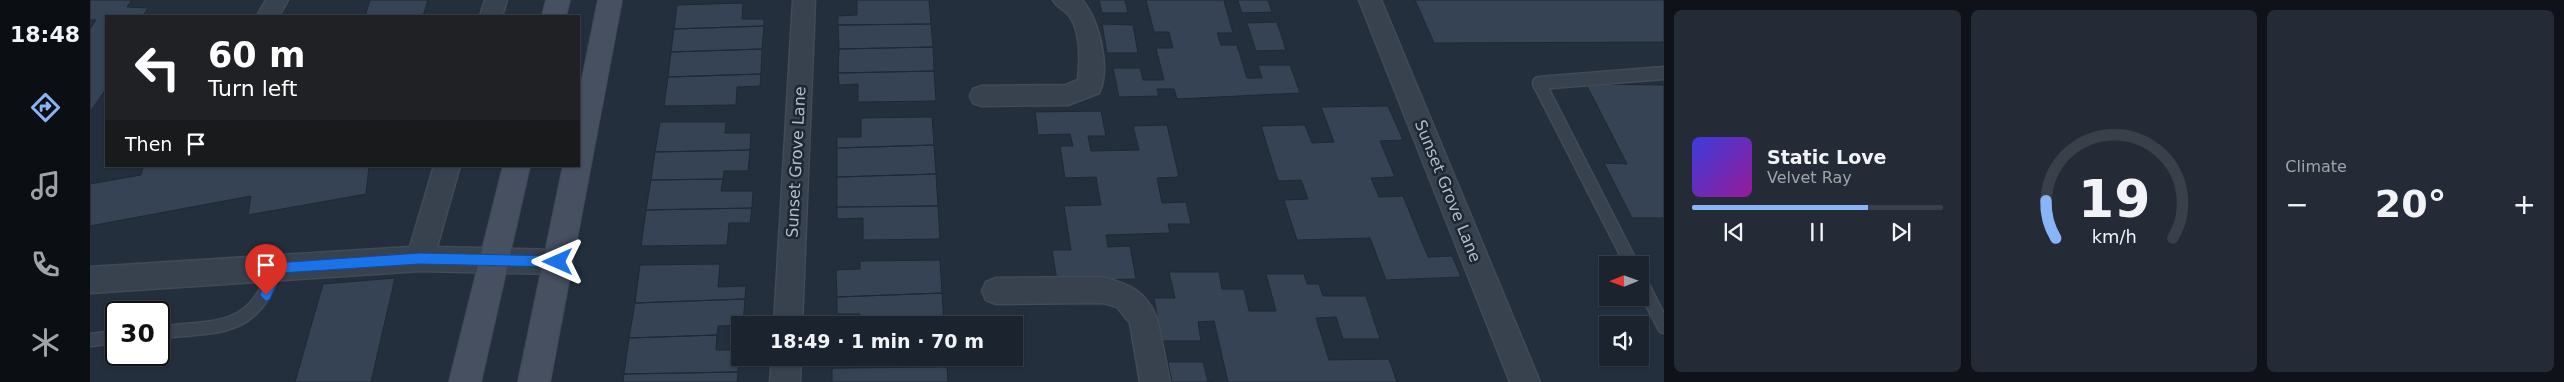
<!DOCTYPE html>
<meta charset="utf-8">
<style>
:root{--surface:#1b232e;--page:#242b36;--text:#f1f3f6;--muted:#a0a4aa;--line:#39404a;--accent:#8ab4f8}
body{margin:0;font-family:"DejaVu Sans",sans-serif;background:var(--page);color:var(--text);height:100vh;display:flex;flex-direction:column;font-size:19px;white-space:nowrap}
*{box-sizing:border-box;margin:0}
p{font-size:16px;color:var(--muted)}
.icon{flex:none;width:28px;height:28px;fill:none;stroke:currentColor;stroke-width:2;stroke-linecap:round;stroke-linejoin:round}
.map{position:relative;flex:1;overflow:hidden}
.details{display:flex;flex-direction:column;gap:10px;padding:10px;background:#0f1319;width:900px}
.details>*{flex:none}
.hud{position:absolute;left:15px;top:15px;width:475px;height:152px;border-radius:0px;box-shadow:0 1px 4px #0004,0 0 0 1px var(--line);background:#202124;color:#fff;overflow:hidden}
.needle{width:32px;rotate:269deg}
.tools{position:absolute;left:1509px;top:256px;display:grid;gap:10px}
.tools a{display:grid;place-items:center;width:50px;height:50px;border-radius:0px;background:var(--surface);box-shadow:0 1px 4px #0004,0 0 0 1px var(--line);font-size:25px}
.speed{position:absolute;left:15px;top:301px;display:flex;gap:10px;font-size:25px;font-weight:700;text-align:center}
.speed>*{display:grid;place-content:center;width:65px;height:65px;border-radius:50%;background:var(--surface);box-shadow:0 1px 4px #0004,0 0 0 1px var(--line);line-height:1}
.speed .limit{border:2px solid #111;border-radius:8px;background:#fff;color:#111}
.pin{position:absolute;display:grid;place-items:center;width:42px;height:42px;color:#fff;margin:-51px -21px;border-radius:50% 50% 50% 0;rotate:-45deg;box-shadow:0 0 5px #0007}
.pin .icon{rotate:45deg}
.me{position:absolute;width:55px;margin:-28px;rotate:270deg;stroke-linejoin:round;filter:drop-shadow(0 0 4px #0008)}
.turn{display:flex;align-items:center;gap:18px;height:105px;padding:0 20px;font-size:22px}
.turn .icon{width:65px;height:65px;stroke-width:2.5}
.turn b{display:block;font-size:35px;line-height:42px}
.then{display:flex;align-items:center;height:48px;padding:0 20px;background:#0003;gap:10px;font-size:19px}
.big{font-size:38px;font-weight:700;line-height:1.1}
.details .widget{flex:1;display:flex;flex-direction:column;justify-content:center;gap:8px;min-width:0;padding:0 18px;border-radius:8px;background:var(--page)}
.details .dial{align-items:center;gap:0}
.dial svg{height:130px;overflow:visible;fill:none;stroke:var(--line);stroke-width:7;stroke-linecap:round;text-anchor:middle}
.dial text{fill:var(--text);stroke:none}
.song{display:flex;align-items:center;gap:15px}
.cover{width:60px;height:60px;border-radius:8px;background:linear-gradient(135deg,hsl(240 70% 55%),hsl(300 70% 35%))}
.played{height:5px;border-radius:2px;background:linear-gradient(90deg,var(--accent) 70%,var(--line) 70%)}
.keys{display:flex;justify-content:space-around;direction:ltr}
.heat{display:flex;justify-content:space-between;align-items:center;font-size:28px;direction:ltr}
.details .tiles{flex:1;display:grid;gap:10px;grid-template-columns:repeat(3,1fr)}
.trip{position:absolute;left:641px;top:316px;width:292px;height:50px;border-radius:0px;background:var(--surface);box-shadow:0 1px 4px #0004,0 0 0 1px var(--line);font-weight:700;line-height:50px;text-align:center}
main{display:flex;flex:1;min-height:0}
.dock{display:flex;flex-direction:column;width:90px;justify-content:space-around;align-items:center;background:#0b0e12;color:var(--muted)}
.dock .icon{width:35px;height:35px}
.dock .on{color:var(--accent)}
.dock b{font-size:22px;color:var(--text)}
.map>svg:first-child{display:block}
.building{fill:#364354;stroke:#1f2835}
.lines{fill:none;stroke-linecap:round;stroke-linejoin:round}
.service-casing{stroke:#414a57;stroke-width:15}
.minor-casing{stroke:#414a57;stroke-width:3}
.secondary-casing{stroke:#414a57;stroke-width:2}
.service{stroke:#38414e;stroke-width:12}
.minor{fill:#38414e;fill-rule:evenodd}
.secondary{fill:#465061;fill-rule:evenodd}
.route{fill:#1a73e8;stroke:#114b97}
.labels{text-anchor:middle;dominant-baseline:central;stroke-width:5;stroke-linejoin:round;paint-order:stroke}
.street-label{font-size:16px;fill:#b4bcc9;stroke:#1d2633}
</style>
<main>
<nav class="dock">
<b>18:48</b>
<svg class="icon on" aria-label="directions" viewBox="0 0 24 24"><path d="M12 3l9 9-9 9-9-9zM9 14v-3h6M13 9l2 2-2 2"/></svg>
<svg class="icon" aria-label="music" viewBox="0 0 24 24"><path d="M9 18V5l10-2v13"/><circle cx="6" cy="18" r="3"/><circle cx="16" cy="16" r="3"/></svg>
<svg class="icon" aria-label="phone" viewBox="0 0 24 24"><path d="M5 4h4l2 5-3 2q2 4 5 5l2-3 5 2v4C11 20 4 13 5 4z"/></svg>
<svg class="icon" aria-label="climate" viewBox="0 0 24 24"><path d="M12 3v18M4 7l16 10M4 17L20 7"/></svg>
</nav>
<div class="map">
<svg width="1574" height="382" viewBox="0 0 1574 382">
<rect width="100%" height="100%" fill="#242f3e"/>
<path class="building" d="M 0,0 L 42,0 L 37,7 L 58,8 L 53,16 L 16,16 L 16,89 L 0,112 L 0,29 L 6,20 L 0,20 Z
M 280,0 L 338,0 L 333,16 L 275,16 Z
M 767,0 L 839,0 L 841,24 L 748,25 L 748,16 L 767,15 Z
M 1009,0 L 1035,0 L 1038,13 L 1012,13 Z
M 1056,0 L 1178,0 L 1182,12 L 1152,13 L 1148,1 L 1134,1 L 1143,33 L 1127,33 L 1131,45 L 1147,45 L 1157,78 L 1172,78 L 1168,65 L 1200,65 L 1210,93 L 1087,99 L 1084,89 L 1067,89 L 1069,96 L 1029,97 L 1023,68 L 1050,68 L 1053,80 L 1074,80 L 1066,48 L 1083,48 L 1079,32 L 1064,32 Z
M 1325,0 L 1574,0 L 1574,42 L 1344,43 Z
M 653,3 L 652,19 L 674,19 L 674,26 L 584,29 L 587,5 Z
M 1187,22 L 1196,50 L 1166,51 L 1157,23 Z
M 841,24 L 843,47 L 749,49 L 748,25 Z
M 1012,24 L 1043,25 L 1048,53 L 1017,53 Z
M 674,26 L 672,49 L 581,52 L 584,29 Z
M 843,47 L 844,71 L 748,73 L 749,49 Z
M 672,49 L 671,74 L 578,77 L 581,52 Z
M 844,71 L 846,101 L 768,102 L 768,84 L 749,85 L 748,73 Z
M 671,74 L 670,86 L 647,87 L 646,105 L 574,106 L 578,77 Z
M 1496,84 L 1574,85 L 1574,218 L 1542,218 L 1514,163 L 1537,164 Z
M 1298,106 L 1313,140 L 1290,141 L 1305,177 L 1281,178 L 1289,197 L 1313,196 L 1338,257 L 1362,256 L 1371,277 L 1296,280 L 1280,238 L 1207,240 L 1194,200 L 1218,199 L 1211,180 L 1188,181 L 1171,126 L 1215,125 L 1222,143 L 1244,142 L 1231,107 Z
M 1011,111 L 1016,136 L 998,136 L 1001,151 L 1049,150 L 1043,126 L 1077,125 L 1089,177 L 1067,178 L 1072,203 L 1096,202 L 1101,224 L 1078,224 L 1080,233 L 1016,235 L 1018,247 L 1040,246 L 1046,279 L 967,281 L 962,250 L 981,250 L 974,206 L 1011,205 L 1006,177 L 975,178 L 970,146 L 983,146 L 980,134 L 948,135 L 945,112 Z
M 842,117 L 844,145 L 747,148 L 747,137 L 771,137 L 771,118 Z
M 570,122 L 636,122 L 635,133 L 661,133 L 660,150 L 565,152 Z
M 844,145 L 846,174 L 747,177 L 747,148 Z
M 660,150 L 658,171 L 634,171 L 633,179 L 561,180 L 565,152 Z
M 53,166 L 279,166 L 276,194 L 158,215 L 161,196 L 0,226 L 0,184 L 51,175 Z
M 846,174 L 848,206 L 747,207 L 747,177 Z
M 633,179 L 631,191 L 663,191 L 662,208 L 556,210 L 561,180 Z
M 848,206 L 850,239 L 773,240 L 773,218 L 747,219 L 747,207 Z
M 662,208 L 660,223 L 639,223 L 637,245 L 551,246 L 556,210 Z
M 850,260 L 852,293 L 747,297 L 746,270 L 770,269 L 770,261 Z
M 630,264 L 628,287 L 656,286 L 655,299 L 545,303 L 550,265 Z
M 1079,272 L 1129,272 L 1132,289 L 1154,289 L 1159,311 L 1186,311 L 1176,274 L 1214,274 L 1217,284 L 1229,284 L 1233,296 L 1276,296 L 1290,339 L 1253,339 L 1246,317 L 1226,318 L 1239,360 L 1299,359 L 1307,382 L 1138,382 L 1124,321 L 1108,322 L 1111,341 L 1072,341 L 1064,298 L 1085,298 Z
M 305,278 L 281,382 L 205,382 L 233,284 Z
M 852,293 L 854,325 L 770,325 L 770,314 L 747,314 L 747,297 Z
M 655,299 L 653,325 L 628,326 L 627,335 L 539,338 L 545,303 Z
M 627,335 L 626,350 L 649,350 L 648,372 L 534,374 L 539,338 Z
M 741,358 L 856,358 L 857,366 L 741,368 Z
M 1078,362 L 1113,362 L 1118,382 L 1124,382 L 1082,382 Z
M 857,367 L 858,382 L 742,382 L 742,368 Z
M 648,372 L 647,382 L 533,382 L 534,374 Z"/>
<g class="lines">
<defs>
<path id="service" d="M 1542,265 L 1449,83 L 1574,73
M 1550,280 L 1574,327
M 69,332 C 127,327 166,332 185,268
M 0,340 L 26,337"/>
<path id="minor" d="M 176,0 L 198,0 L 189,16 L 167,16 Z
M 395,0 L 417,0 L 412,16 L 390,16 Z
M 703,0 L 725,0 L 712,325 L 684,325 Z
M 963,0 L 992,0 C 1009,20 1021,68 1009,93 L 978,105 L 892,106 L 883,103 L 880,96 L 883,89 L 892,86 L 976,85 L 988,80 C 990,61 991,33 980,17 C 975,9 967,8 963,0 Z
M 1269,0 L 1291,0 L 1450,382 L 1420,382 Z
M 344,166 L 370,166 L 347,247 L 468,250 L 478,253 L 482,262 L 478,271 L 468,274 L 330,271 L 0,293 L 0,267 L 320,247 Z
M 1013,277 C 1040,285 1055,290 1067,318 L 1080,382 L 1050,382 L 1040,323 L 1027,307 L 1013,303 L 906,304 L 896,300 L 892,291 L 896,282 L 906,278 Z
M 682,358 L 711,358 L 710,382 L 680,382 Z"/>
<path id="secondary" d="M 456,0 L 480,0 L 476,16 L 452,16 Z
M 508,0 L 532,0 L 460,382 L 428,382 L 473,166 L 489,166 L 489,94 Z
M 413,166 L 440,166 L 391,382 L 359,382 Z"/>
</defs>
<use href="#service" class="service-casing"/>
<use href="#minor" class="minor-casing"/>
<use href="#secondary" class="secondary-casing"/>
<use href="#service" class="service"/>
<use href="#minor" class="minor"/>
<use href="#secondary" class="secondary"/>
</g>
<path class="route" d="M 330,253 L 468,256 L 474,262 L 468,267 L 330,264 L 190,273 L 180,299 L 176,301 L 170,295 L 181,264 L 185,263 Z"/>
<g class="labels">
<g class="street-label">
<text transform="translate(706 162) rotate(-87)">Sunset Grove Lane</text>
<text transform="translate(1358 191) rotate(68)">Sunset Grove Lane</text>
</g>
</g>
</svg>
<div class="tools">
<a><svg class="needle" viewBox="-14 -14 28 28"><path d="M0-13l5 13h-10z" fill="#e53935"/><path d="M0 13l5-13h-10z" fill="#a0a4aa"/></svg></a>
<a><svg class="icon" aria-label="sound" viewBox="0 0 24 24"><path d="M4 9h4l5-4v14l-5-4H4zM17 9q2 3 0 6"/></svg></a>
</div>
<div class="speed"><div class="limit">30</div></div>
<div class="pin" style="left:176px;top:295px;background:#d93025"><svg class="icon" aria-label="arrive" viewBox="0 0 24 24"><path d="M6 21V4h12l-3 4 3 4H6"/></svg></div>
<svg class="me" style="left:468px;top:262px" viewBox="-20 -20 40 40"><path d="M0-17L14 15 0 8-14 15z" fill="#1a73e8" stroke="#fff" stroke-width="4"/></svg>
<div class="trip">18:49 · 1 min · 70 m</div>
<div class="hud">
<div class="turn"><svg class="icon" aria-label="left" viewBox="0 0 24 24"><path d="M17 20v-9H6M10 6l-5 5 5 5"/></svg><div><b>60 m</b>Turn left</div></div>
<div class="then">Then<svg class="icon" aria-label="arrive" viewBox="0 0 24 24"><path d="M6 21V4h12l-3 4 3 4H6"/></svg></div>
</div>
</div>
<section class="details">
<div class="tiles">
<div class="widget">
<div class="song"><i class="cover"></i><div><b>Static Love</b><p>Velvet Ray</p></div></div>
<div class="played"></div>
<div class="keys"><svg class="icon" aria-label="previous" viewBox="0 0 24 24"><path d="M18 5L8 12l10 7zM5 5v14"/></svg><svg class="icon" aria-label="pause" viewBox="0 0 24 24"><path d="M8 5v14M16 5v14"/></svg><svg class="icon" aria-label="next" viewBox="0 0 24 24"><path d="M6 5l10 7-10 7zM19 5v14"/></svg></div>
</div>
<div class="widget dial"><svg viewBox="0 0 100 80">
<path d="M14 69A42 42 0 1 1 86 69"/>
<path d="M14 69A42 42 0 0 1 8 46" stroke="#8ab4f8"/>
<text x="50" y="56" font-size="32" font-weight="700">19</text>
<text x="50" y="72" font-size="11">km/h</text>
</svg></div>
<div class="widget"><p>Climate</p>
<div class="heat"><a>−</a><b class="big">20°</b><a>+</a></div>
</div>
</div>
</section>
</main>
